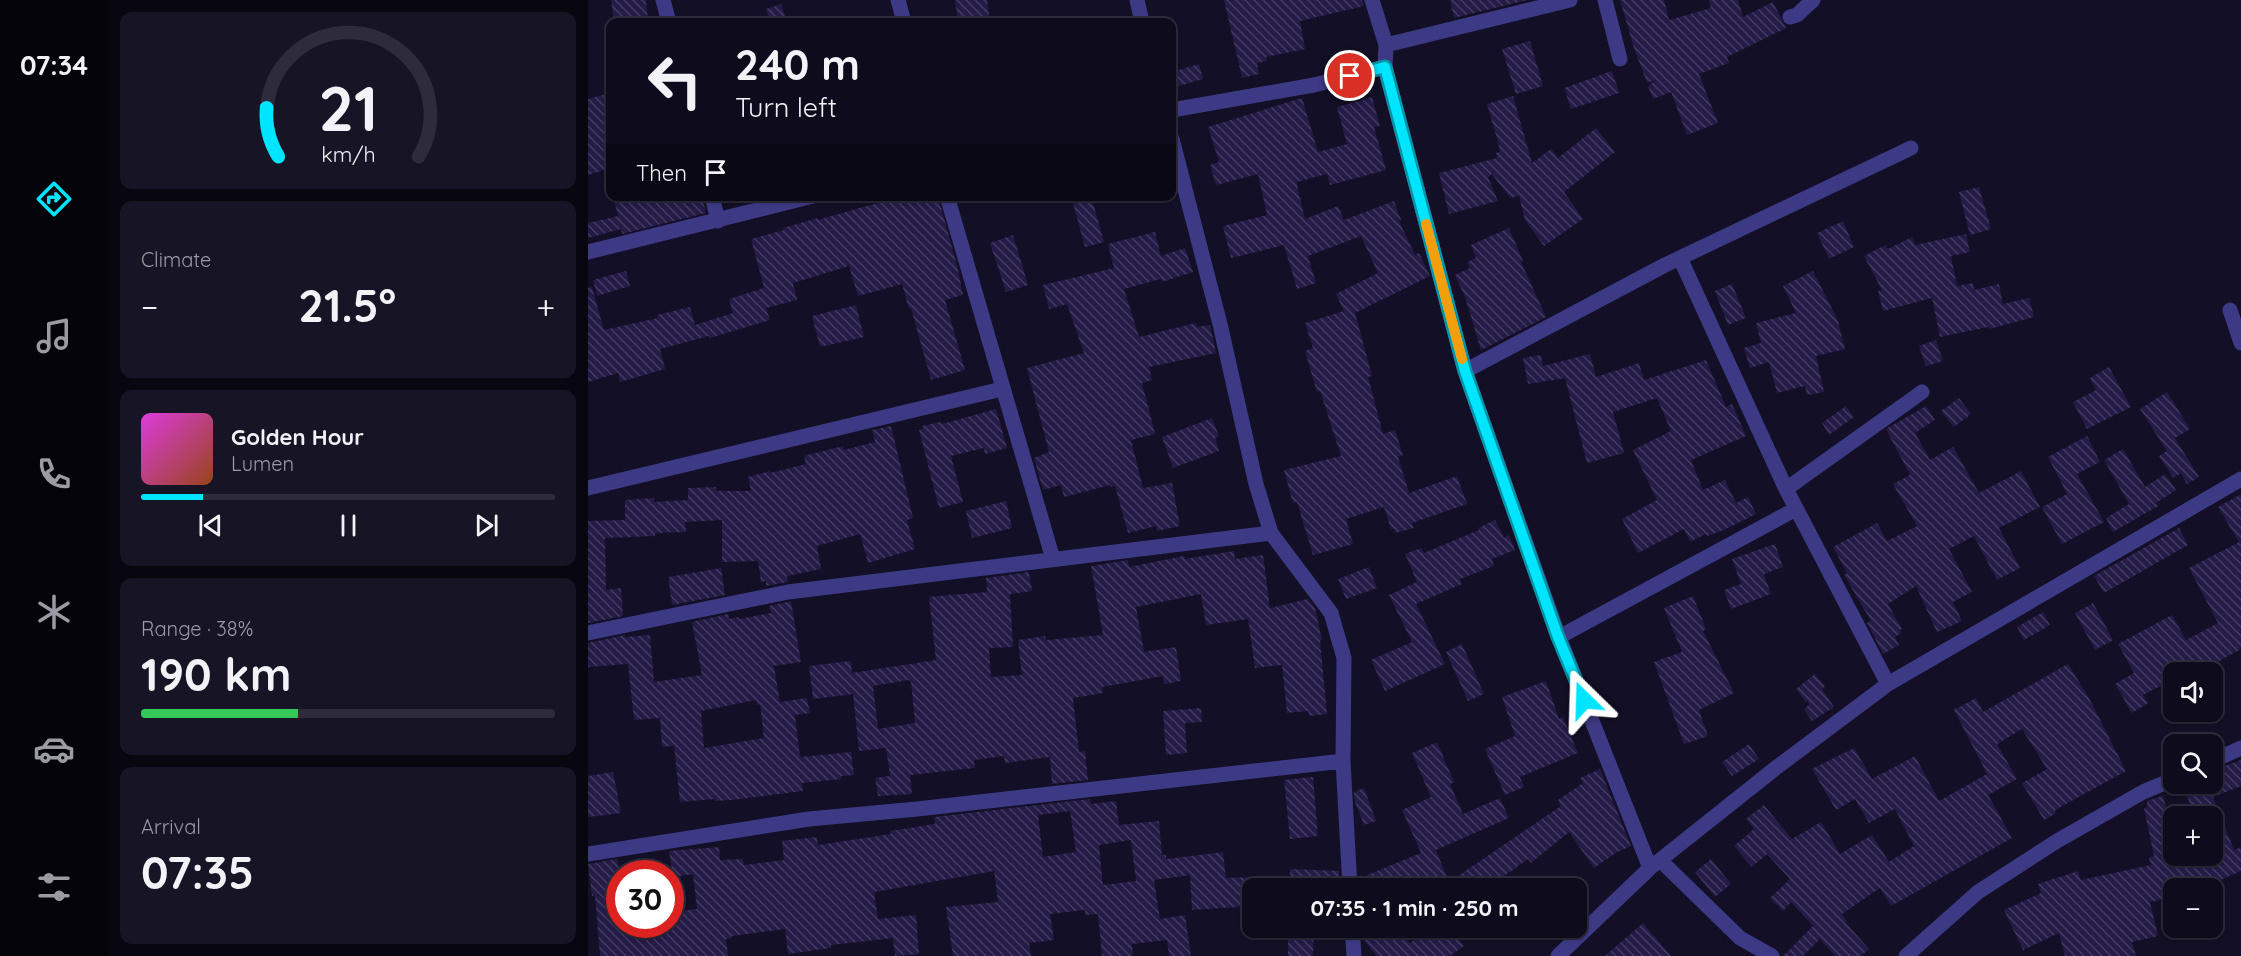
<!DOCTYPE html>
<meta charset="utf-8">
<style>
:root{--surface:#0e0b1c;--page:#171425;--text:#f1f3f6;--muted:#9b9ba3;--line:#2e2b3b;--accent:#00e5ff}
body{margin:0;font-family:Quicksand,sans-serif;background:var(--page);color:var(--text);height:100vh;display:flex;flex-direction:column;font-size:22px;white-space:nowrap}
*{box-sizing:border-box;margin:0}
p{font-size:20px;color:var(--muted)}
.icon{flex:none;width:33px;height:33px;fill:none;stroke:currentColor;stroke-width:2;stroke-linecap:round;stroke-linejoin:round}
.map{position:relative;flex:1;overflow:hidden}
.side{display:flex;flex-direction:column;gap:12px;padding:12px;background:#08060f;width:480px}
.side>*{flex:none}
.top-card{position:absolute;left:18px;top:18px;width:570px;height:183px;border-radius:12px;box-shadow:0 2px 4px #0004,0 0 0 2px var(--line);background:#0e0b1c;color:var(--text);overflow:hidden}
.buttons{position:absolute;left:1575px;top:662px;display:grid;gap:12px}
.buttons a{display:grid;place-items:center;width:60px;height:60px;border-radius:12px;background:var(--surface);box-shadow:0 2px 4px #0004,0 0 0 2px var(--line);font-size:30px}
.speed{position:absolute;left:18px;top:860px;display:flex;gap:12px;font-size:30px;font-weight:700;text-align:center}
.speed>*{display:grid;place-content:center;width:78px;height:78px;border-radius:50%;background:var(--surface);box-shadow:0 2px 4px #0004,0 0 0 2px var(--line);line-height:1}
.speed .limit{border:9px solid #d22;background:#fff;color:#111}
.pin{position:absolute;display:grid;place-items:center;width:51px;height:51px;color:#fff;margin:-26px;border:3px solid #fff;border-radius:50%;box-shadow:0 2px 6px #0007}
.me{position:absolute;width:66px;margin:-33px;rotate:338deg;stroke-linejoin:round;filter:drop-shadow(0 0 4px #0008)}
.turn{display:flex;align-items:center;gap:21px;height:126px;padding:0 30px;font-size:27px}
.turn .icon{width:78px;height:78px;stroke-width:2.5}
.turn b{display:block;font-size:42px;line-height:51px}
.then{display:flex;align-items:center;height:57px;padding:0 30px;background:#0003;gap:12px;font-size:22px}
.big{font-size:45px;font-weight:700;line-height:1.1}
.side .tile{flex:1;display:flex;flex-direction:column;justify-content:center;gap:9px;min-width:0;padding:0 21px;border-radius:12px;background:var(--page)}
.side .dial{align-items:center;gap:0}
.dial svg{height:156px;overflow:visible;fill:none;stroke:var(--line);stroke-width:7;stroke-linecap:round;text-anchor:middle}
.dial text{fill:var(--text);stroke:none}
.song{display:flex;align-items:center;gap:18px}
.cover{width:72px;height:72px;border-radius:9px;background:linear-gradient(135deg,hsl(300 70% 55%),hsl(20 70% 35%))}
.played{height:6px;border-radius:3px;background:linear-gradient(90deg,var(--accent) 15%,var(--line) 15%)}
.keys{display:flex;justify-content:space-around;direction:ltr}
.heat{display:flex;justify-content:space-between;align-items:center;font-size:33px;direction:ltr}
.charge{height:9px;border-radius:4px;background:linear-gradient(90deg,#34c759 38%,var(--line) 0)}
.trip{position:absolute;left:654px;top:878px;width:345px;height:60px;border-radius:12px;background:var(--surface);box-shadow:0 2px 4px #0004,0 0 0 2px var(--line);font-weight:700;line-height:60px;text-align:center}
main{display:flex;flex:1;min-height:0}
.dock{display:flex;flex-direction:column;width:108px;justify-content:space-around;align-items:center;background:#06040b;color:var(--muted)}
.dock .icon{width:42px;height:42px}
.dock .active{color:var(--accent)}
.dock b{font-size:27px;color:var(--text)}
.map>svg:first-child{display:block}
.building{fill:url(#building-back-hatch);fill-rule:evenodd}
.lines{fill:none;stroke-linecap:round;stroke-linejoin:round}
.minor{stroke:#3d3a85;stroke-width:15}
.route-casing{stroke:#0095a6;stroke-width:15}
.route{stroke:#00e5ff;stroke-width:10}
.slow{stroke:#f59e0b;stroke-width:10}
</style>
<main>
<nav class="dock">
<b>07:34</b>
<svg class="icon active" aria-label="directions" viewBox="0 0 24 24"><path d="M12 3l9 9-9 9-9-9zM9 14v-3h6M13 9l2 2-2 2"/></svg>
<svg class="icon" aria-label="music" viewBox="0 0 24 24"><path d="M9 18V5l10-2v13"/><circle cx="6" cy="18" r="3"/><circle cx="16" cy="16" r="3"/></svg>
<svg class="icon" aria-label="phone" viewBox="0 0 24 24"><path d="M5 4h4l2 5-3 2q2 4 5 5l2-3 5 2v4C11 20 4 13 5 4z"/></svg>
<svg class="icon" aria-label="climate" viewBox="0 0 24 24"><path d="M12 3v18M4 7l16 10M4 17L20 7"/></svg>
<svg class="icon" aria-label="car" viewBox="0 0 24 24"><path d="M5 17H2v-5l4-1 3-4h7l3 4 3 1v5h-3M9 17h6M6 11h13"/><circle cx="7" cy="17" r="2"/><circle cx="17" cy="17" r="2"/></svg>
<svg class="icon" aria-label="filters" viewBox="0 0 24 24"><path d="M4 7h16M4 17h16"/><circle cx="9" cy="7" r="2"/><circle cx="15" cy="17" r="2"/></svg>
</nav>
<section class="side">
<div class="tile dial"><svg viewBox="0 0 100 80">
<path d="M14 69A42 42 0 1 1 86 69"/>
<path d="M14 69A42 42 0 0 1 8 44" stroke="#00e5ff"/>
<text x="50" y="56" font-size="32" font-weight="700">21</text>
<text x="50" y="72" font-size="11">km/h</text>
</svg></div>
<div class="tile"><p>Climate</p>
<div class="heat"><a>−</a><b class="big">21.5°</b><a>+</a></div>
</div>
<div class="tile">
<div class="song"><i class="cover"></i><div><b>Golden Hour</b><p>Lumen</p></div></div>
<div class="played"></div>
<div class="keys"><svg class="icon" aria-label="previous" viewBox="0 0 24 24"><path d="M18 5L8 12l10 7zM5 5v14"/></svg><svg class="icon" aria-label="pause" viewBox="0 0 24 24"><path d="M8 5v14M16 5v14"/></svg><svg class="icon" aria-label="next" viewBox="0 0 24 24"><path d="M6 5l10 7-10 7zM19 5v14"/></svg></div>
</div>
<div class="tile"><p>Range · 38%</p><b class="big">190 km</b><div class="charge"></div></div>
<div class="tile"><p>Arrival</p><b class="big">07:35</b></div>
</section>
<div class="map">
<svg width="1653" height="956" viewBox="0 0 1653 956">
<defs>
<pattern id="building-back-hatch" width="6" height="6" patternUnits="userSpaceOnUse" patternTransform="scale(1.5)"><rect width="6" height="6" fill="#241b47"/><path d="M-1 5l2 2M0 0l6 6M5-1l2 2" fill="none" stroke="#433b63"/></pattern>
</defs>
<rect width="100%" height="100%" fill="#130f26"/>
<path class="building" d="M 23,0 L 58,0 L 60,22 L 26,22 Z
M 367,0 L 399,0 L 402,22 L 370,22 Z
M 636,0 L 774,0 L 776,6 L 712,21 L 717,49 L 678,57 L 679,61 L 669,63 L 671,74 L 654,78 Z
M 862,0 L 939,0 L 866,18 Z
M 1032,0 L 1076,0 L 1081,20 L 1123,8 L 1121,0 L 1150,0 L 1155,17 L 1185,2 L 1198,28 L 1139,57 L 1141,63 L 1111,74 L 1130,123 L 1099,135 L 1083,92 L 1065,99 L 1060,86 L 1068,80 L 1059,83 L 1046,48 Z
M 193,4 L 199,22 L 182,22 L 178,9 Z
M 942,41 L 955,86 L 928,94 L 914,49 Z
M 611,64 L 615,79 L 584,88 L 584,72 Z
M 1024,71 L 1031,93 L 983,109 L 976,88 Z
M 22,93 L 22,168 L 0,175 L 0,99 Z
M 925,96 L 944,163 L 963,149 L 970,158 L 1008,128 L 1027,152 L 976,192 L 995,219 L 956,246 L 937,220 L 931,196 L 922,198 L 904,174 L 900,177 L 910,201 L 861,214 L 851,173 L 909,158 L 908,153 L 912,152 L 910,142 L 899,104 Z
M 784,97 L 792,126 L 786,127 L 798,170 L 742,185 L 739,174 L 709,182 L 710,190 L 717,219 L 750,206 L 756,220 L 806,201 L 813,220 L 811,221 L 827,255 L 831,253 L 842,276 L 767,313 L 784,376 L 780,377 L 795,434 L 807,430 L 815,455 L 810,457 L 821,493 L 869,476 L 879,504 L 824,523 L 826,528 L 807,533 L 806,529 L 803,529 L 796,507 L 758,519 L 765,544 L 725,555 L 709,502 L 705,503 L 696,470 L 753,456 L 732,391 L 729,392 L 717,351 L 725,348 L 717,323 L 756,311 L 748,294 L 790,273 L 773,236 L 720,256 L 728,283 L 709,289 L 696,245 L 643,258 L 635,226 L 679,215 L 670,174 L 628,185 L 622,165 L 631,162 L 620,127 L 714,98 L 730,152 L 759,144 L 749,107 Z
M 1391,187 L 1403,229 L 1382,235 L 1371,192 Z
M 25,196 L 114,196 L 118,213 L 34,234 L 33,229 L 0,238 L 0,223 L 30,216 Z
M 320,196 L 350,196 L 370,269 L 375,295 L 357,300 L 377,370 L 343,380 L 323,308 L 321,309 L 314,284 L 270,296 L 261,266 L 205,283 L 209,300 L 178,308 L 182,320 L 122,338 L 121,336 L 72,349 L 77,369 L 32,382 L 30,373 L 0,382 L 0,288 L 4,287 L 16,330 L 70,318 L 69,315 L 102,307 L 107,325 L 145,313 L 141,299 L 176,288 L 163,239 L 196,230 L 195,228 L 230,218 L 230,220 L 275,207 Z
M 483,196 L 503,196 L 516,242 L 497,247 Z
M 1255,221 L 1266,247 L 1241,259 L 1229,233 Z
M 921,228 L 935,261 L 933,262 L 958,317 L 893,350 L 877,297 L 867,275 L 882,268 L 879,262 L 888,258 L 883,245 Z
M 567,232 L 573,256 L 597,248 L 605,272 L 574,282 L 573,279 L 536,289 L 551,337 L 608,323 L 609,327 L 622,325 L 628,353 L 561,367 L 564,380 L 554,383 L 567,434 L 543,440 L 555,488 L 584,483 L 592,526 L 569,531 L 568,526 L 540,533 L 527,486 L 523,487 L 522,485 L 476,497 L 473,485 L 455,490 L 446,458 L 461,452 L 439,368 L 496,353 L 479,304 L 461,309 L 455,285 L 526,268 L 520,244 Z
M 1378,234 L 1382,252 L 1363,256 L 1369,286 L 1385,283 L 1386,290 L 1411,284 L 1415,304 L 1441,298 L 1446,317 L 1401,329 L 1400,327 L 1352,337 L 1344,298 L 1295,311 L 1290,291 L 1294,290 L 1276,256 L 1297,245 L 1300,249 L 1324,237 L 1327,245 Z
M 425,235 L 440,285 L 418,292 L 402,243 Z
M 38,271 L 42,286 L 9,296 L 5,280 Z
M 1225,271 L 1250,321 L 1257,349 L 1228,356 L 1236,392 L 1219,395 L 1217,386 L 1189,393 L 1181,362 L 1162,368 L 1156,348 L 1173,343 L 1168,323 L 1208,313 L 1195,286 Z
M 1144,284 L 1158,318 L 1140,325 L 1127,291 Z
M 268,305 L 276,337 L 232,347 L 224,316 Z
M 1348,340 L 1355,361 L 1338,366 L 1331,346 Z
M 1002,354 L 1008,377 L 1051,363 L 1056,380 L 1118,360 L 1138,407 L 1144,404 L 1158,436 L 1103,460 L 1115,490 L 1137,480 L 1148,503 L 1160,497 L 1168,514 L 1136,530 L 1119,536 L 1118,534 L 1102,542 L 1096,529 L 1050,553 L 1034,519 L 1069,500 L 1045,450 L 1083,431 L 1069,398 L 1025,412 L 1036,453 L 999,463 L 977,378 L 940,384 L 935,358 L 953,355 L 955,366 Z
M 1521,367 L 1543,407 L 1499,429 L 1485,402 L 1508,390 L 1502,378 Z
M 1579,392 L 1602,429 L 1587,438 L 1611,477 L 1599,484 L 1593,473 L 1585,478 L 1571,456 L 1579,451 L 1552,409 Z
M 1371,398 L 1383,414 L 1366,427 L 1353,411 Z
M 1258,406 L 1266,417 L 1241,435 L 1234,423 Z
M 1338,406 L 1347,420 L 1327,433 L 1342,460 L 1365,447 L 1391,493 L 1433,471 L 1452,507 L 1411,528 L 1432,568 L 1409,580 L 1386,536 L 1361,549 L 1384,592 L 1365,602 L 1374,621 L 1349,632 L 1328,586 L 1300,604 L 1314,629 L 1312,630 L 1313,633 L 1307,637 L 1311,645 L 1295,654 L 1279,623 L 1283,621 L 1256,575 L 1259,573 L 1245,547 L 1289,523 L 1299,541 L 1329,526 L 1305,484 L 1322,475 L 1298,429 Z
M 408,409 L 419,448 L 397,454 L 396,448 L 363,456 L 375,502 L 351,508 L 331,430 L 335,429 L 334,426 L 353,422 L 354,424 Z
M 624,418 L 631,436 L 627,438 L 631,451 L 585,468 L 574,437 Z
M 303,426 L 325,518 L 319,520 L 327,549 L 280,563 L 272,534 L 229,546 L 233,569 L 199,576 L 200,582 L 178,586 L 178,581 L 173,582 L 170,561 L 134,562 L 134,520 L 97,522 L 98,532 L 67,533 L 67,536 L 17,538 L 18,590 L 33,588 L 35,616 L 0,623 L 0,521 L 37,520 L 37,500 L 66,498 L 66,502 L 100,500 L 100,488 L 128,487 L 128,491 L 163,491 L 160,477 L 182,471 L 182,473 L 218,464 L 216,456 L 255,446 L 256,450 L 287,442 L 284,430 Z
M 1499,436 L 1512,462 L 1489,474 L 1516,522 L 1474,544 L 1454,507 L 1479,494 L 1460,457 Z
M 1535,449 L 1557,487 L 1577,474 L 1588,490 L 1568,503 L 1570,506 L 1525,532 L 1518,518 L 1541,504 L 1516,460 Z
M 1653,494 L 1653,649 L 1624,665 L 1626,668 L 1617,672 L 1586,672 L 1586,679 L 1555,695 L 1560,703 L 1544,713 L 1527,684 L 1546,673 L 1530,644 L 1584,615 L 1598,640 L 1630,623 L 1601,568 L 1651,542 L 1630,507 Z
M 418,501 L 424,528 L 384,538 L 378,511 Z
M 907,520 L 916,538 L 921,535 L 927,550 L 904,559 L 906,566 L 872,579 L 874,584 L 828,604 L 857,664 L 797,691 L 783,660 L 824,642 L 801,595 L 829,582 L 817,554 L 833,548 L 836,553 L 891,530 L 890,528 Z
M 1591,528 L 1600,545 L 1516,593 L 1506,576 Z
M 1187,544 L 1195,567 L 1176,574 L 1183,594 L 1143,609 L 1136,590 L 1153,584 L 1144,559 Z
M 646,551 L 647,559 L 675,555 L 682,608 L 720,599 L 727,608 L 734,640 L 732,640 L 739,714 L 721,716 L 720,711 L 699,713 L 694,665 L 667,668 L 660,619 L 618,625 L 613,594 L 548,607 L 556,652 L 588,647 L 593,681 L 576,684 L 575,676 L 514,687 L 515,693 L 485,698 L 491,752 L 497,751 L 500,780 L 464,784 L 462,757 L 417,763 L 416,756 L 386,760 L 387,768 L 322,775 L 324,794 L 290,796 L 287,778 L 302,776 L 298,748 L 271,751 L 265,694 L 225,699 L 221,666 L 263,661 L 264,673 L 348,660 L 341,597 L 399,592 L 398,578 L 441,572 L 444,591 L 422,594 L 425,647 L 401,648 L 403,677 L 434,675 L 430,640 L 457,636 L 458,640 L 515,635 L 503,566 L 540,560 L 541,567 L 596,556 L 597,559 ZM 321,680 L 323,682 L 327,723 L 290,729 L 285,686 Z
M 781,567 L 789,588 L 758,599 L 750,579 Z
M 133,568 L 137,595 L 84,605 L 80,577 Z
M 1105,596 L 1118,629 L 1115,631 L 1146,693 L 1111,710 L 1120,736 L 1096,744 L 1066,662 L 1094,652 L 1076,608 Z
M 203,601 L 213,662 L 186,666 L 192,702 L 219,698 L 222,713 L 207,715 L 212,757 L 263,752 L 266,775 L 253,776 L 254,779 L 214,783 L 215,791 L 144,800 L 127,801 L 126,799 L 92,802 L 86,746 L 74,747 L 72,718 L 46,720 L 40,664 L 0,667 L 0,643 L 37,635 L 37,637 L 62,635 L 66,682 L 114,675 L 104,622 L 140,614 L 141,619 L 150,617 L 151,619 L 183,613 L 181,606 ZM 168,700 L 169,705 L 172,704 L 176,738 L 116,748 L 113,711 Z
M 1505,603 L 1525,640 L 1507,650 L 1487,613 Z
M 1455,612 L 1462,625 L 1436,640 L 1429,627 Z
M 874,644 L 896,694 L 880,701 L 858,652 Z
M 1480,664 L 1501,698 L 1538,771 L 1467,810 L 1468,813 L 1456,820 L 1434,783 L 1459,769 L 1434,729 L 1409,744 L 1429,779 L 1400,795 L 1424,838 L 1303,906 L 1292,888 L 1254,914 L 1259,921 L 1257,922 L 1281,949 L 1273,956 L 1247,956 L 1232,939 L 1215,956 L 1195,956 L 1225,926 L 1203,902 L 1195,911 L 1182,898 L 1202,879 L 1179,854 L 1164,867 L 1146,846 L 1166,829 L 1158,819 L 1176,805 L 1204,839 L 1233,822 L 1252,854 L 1284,835 L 1301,862 L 1326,846 L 1307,809 L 1281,823 L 1267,799 L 1248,810 L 1224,769 L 1266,748 L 1284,779 L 1327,756 L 1351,801 L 1399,774 L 1366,710 L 1388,698 L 1395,712 Z
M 1227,674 L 1237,686 L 1234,689 L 1246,707 L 1224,721 L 1216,709 L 1221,705 L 1220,701 L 1218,702 L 1208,689 Z
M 958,681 L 971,719 L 975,717 L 990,753 L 932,777 L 936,787 L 917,795 L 897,749 L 927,736 L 914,697 Z
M 613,708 L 614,722 L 597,723 L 599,753 L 578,755 L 575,711 Z
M 849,742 L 866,782 L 862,784 L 875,814 L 912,798 L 921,818 L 848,850 L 861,882 L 973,806 L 970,800 L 995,783 L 992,778 L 1012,769 L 1043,846 L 1029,852 L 1006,868 L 981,832 L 943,863 L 940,859 L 899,888 L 784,888 L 779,875 L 833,853 L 814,810 L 843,797 L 824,753 Z
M 1161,744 L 1171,759 L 1144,776 L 1134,762 Z
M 1653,760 L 1653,786 L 1625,797 L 1646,850 L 1653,847 L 1653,871 L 1625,883 L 1626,888 L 1586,888 L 1586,897 L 1562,902 L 1570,936 L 1544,942 L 1548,956 L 1477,956 L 1471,933 L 1435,950 L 1416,910 L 1453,893 L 1450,884 L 1490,871 L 1493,880 L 1563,865 L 1561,858 L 1566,856 L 1556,808 L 1559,807 L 1559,801 L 1575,796 L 1583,827 L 1579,828 L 1585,855 L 1624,855 L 1624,816 L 1607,816 L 1594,784 L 1624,783 L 1624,771 Z
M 25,772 L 33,813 L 0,817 L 0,776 Z
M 725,777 L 730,836 L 702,839 L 696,780 Z
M 776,788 L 788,821 L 776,825 L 767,802 L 766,792 Z
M 502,799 L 503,804 L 528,801 L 531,825 L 571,821 L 574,855 L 578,855 L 578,859 L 635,852 L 638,878 L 664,877 L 664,906 L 604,910 L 602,875 L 566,880 L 572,919 L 597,915 L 603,956 L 581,956 L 579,940 L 544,944 L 545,956 L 514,956 L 510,914 L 497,915 L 497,910 L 462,914 L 466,940 L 441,943 L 443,956 L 365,956 L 358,907 L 410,902 L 406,871 L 286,892 L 290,919 L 328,915 L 331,954 L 307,956 L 305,938 L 243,945 L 243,948 L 200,954 L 197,929 L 144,936 L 144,938 L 138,939 L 140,956 L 12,956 L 7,895 L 4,896 L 0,864 L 29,859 L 32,874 L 32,924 L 82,924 L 82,912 L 109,909 L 105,874 L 85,877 L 81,851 L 131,847 L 132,860 L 155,859 L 156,865 L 196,860 L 194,841 L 229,837 L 230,845 L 303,834 L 302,831 L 347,824 L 346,817 ZM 482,811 L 488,852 L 455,857 L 450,815 ZM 543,840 L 548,881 L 515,885 L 511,845 Z
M 1123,859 L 1143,884 L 1127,897 L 1107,872 Z
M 702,869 L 751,871 L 751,888 L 702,888 Z
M 1055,923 L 1083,956 L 1017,956 Z
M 700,927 L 726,927 L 725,956 L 700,956 Z
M 789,927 L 809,927 L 822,943 L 844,927 L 862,927 L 876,946 L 862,956 L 789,956 L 775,939 Z"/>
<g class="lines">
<path class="minor" d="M 75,0 L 81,22
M 310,0 L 316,22
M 549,0 L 554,22
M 784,0 L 798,45 L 797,67 L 877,371 L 1077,265 L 1323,148
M 1017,0 L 1032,59
M 1202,17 L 1209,15 L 1225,0
M 798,45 L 982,0
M 584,110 L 726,85 L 797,67
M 584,139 L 632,324 L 668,484 L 683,533 L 743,613 L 756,658 L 755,761 L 762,888
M 124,196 L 130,221
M 359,196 L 465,559
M 0,252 L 225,196
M 1092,258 L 1198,489 L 1300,684
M 1642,310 L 1653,343
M 877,371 L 971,637 L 1062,868
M 0,488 L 414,389
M 1198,489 L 1334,392
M 0,633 L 200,592 L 683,533
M 971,637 L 1208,509
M 1624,761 L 1653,748
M 0,854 L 221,819 L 329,809 L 755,761
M 1073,861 L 1152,938 L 1184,956
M 764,927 L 766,956
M 970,956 L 1062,868 L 1189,767 L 1300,684 L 1653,479
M 1318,956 L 1390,892 L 1469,841 L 1555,792 L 1586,779"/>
</g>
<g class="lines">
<defs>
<path id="route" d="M 762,76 L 797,67 L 877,371 L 970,637 L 996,700"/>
</defs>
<use href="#route" class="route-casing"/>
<use href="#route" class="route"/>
<path class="slow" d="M 838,224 L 874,359"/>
</g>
</svg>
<div class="buttons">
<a><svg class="icon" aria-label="sound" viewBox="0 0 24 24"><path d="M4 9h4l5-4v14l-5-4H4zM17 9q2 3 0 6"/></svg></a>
<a><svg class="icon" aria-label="search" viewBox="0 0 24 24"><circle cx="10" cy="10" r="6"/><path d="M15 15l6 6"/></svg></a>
<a>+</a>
<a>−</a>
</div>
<div class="speed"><div class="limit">30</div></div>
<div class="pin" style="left:762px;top:76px;background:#d93025"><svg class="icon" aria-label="arrive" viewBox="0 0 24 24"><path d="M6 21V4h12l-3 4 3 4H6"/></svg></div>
<svg class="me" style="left:996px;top:700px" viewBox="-20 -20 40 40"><path d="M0-17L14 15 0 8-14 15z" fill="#00e5ff" stroke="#fff" stroke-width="4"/></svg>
<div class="trip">07:35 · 1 min · 250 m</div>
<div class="top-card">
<div class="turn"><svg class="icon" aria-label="left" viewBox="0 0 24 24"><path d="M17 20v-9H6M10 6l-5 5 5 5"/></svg><div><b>240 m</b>Turn left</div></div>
<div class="then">Then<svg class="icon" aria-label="arrive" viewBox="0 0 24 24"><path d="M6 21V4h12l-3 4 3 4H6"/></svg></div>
</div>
</div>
</main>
